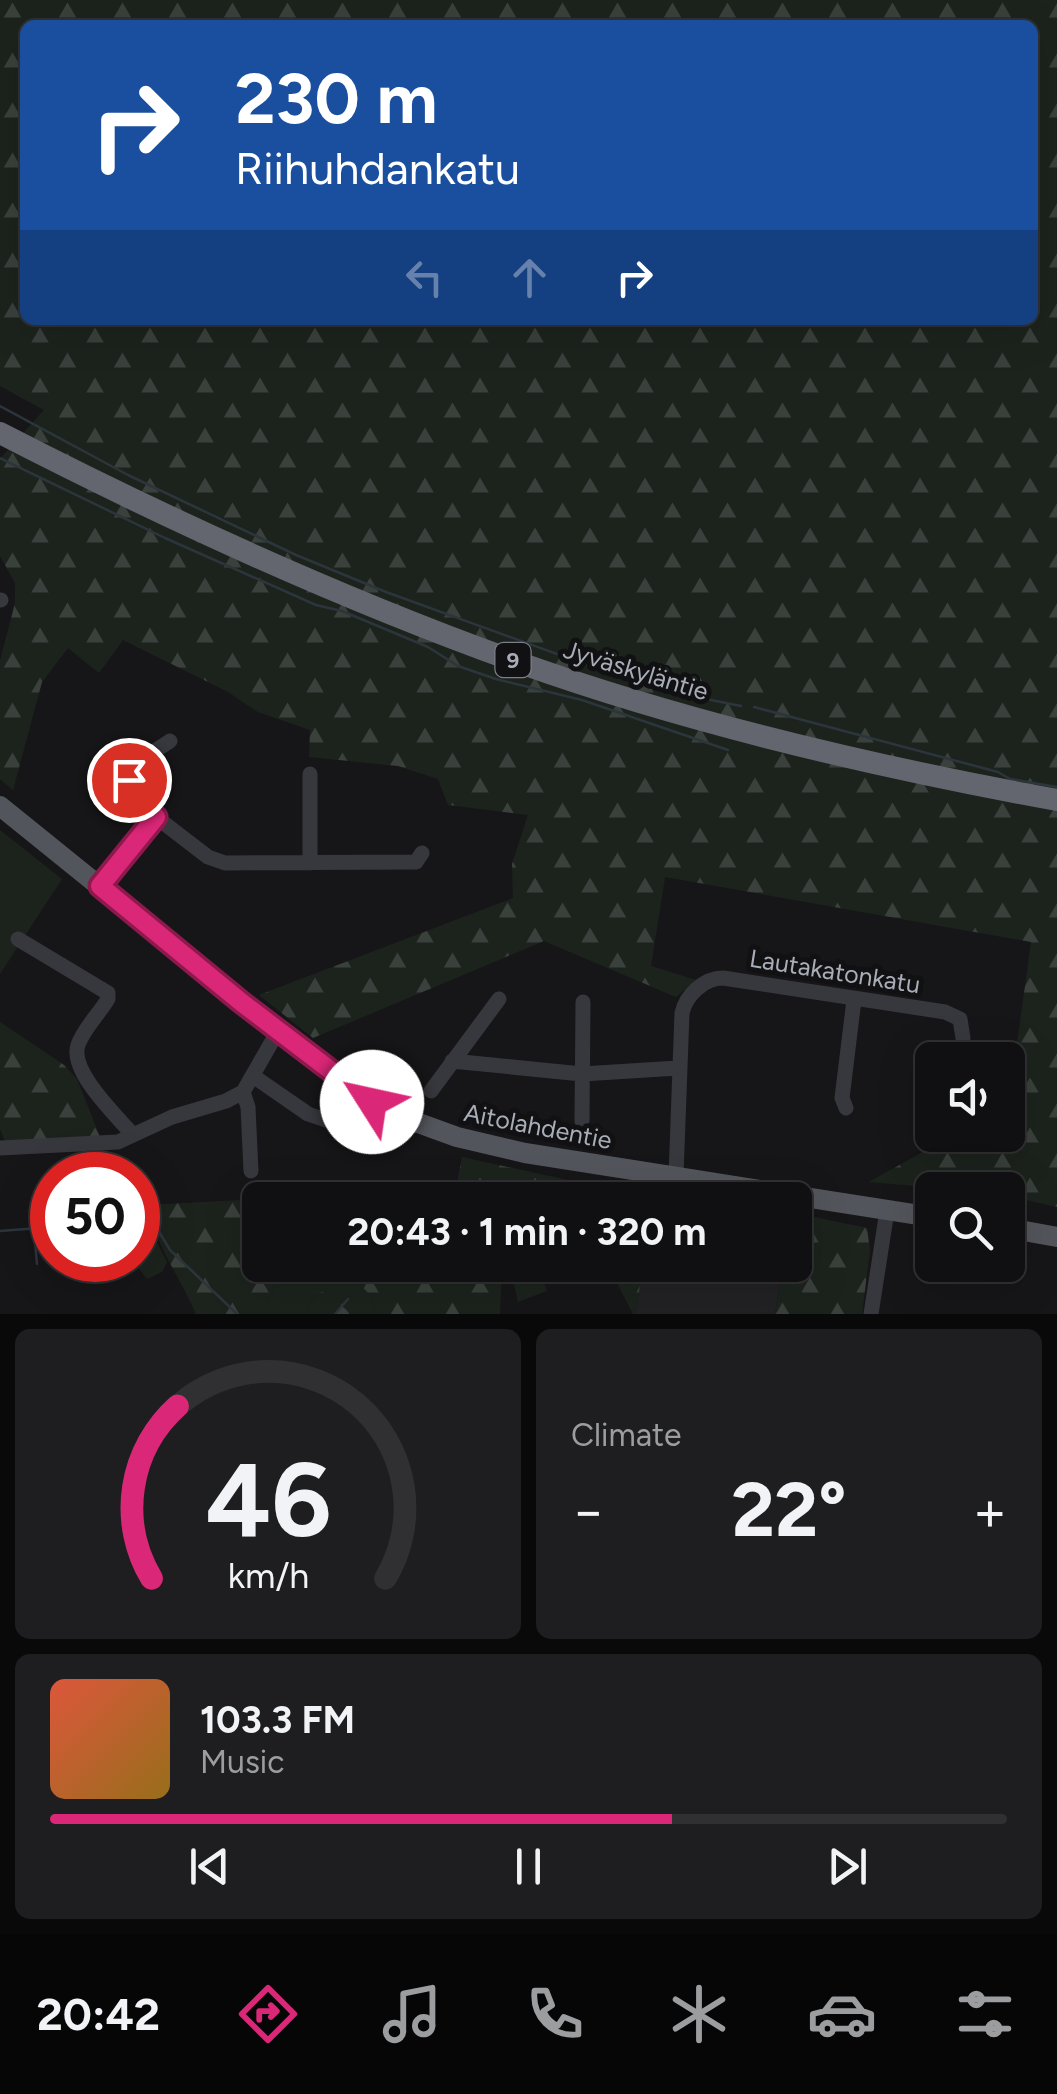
<!DOCTYPE html>
<meta charset="utf-8">
<style>
:root{--surface:#101012;--page:#1e1e20;--text:#f1f3f6;--muted:#9c9d9f;--line:#303032;--accent:#db2777}
body{margin:0;font-family:Figtree,sans-serif;background:var(--page);color:var(--text);height:100vh;display:flex;flex-direction:column;font-size:38px;white-space:nowrap}
*{box-sizing:border-box;margin:0}
p{font-size:32px;color:var(--muted)}
.icon{flex:none;width:55px;height:55px;fill:none;stroke:currentColor;stroke-width:2;stroke-linecap:round;stroke-linejoin:round}
.map{position:relative;height:1314px;overflow:hidden}
.side{display:flex;flex-direction:column;gap:15px;padding:15px;background:#09090a;flex:1}
.side>*{flex:none}
.guide{position:absolute;left:20px;top:20px;width:1018px;height:305px;border-radius:15px;box-shadow:0 10px 40px #0002,0 0 0 2px var(--line);background:#1a4fa0;color:#fff;overflow:hidden}
.controls{position:absolute;left:915px;top:1042px;display:grid;gap:20px}
.controls a{display:grid;place-items:center;width:110px;height:110px;border-radius:15px;background:var(--surface);box-shadow:0 10px 40px #0002,0 0 0 2px var(--line);font-size:50px}
.speed{position:absolute;left:30px;top:1152px;display:flex;gap:20px;font-size:50px;font-weight:700;text-align:center}
.speed>*{display:grid;place-content:center;width:130px;height:130px;border-radius:50%;background:var(--surface);box-shadow:0 10px 40px #0002,0 0 0 2px var(--line);line-height:1}
.speed .limit{border:15px solid #d22;background:#fff;color:#111}
.pin{position:absolute;display:grid;place-items:center;width:85px;height:85px;color:#fff;margin:-42px;border:5px solid #fff;border-radius:50%;box-shadow:0 2px 10px #0007}
.me{position:absolute;width:110px;margin:-55px;rotate:305deg;stroke-linejoin:round;filter:drop-shadow(0 0 8px #0008)}
.turn{display:flex;align-items:center;gap:35px;height:210px;padding:0 50px;font-size:45px}
.turn .icon{width:130px;height:130px;stroke-width:2.5}
.turn b{display:block;font-size:70px;line-height:85px}
.lanes{display:flex;align-items:center;height:95px;padding:0 50px;background:#0003;justify-content:center;gap:50px;direction:ltr}
.lanes .off{opacity:.35}
.big{font-size:75px;font-weight:700;line-height:1.1}
.side .tile{flex:1;display:flex;flex-direction:column;justify-content:center;gap:15px;min-width:0;padding:0 35px;border-radius:15px;background:var(--page)}
.side .dial{align-items:center;gap:0}
.dial svg{height:260px;overflow:visible;fill:none;stroke:var(--line);stroke-width:7;stroke-linecap:round;text-anchor:middle}
.dial text{fill:var(--text);stroke:none}
.song{display:flex;align-items:center;gap:30px}
.cover{width:120px;height:120px;border-radius:15px;background:linear-gradient(135deg,hsl(10 70% 55%),hsl(40 70% 35%))}
.played{height:10px;border-radius:5px;background:linear-gradient(90deg,var(--accent) 65%,var(--line) 65%)}
.keys{display:flex;justify-content:space-around;direction:ltr}
.heat{display:flex;justify-content:space-between;align-items:center;font-size:55px;direction:ltr}
.side .tiles{flex:1;display:grid;gap:15px;grid-template-columns:1fr 1fr}
.tile:last-child{grid-column:span 2}
.trip{position:absolute;left:242px;top:1182px;width:570px;height:100px;border-radius:15px;background:var(--surface);box-shadow:0 10px 40px #0002,0 0 0 2px var(--line);font-weight:700;line-height:100px;text-align:center}
.tab-bar{display:flex;height:160px;justify-content:space-around;align-items:center;background:#060607;color:var(--muted)}
.tab-bar .icon{width:70px;height:70px}
.tab-bar .current{color:var(--accent)}
.tab-bar b{font-size:45px;color:var(--text)}
.map>svg:first-child{display:block}
.built{fill:#222225}
.green{fill:#1c231d}
.forest{fill:url(#forest-firs);fill-rule:evenodd}
.lines{fill:none;stroke-linecap:round;stroke-linejoin:round}
.stream{stroke:#2c353c;stroke-width:2.5}
.minor{stroke:#37383d;stroke-width:15}
.major{stroke:#53555c;stroke-width:20}
.highway{stroke:#63666e;stroke-width:22}
.route-casing{stroke:#8e194d;stroke-width:25}
.route{stroke:#db2777;stroke-width:18}
.labels{text-anchor:middle;dominant-baseline:central;stroke-width:10;stroke-linejoin:round;paint-order:stroke}
.shield{fill:#111113;stroke:#7b7e86;stroke-width:2.5}
.shield-label{font-size:22px;font-weight:bold;fill:#a8adb8}
.street-label{font-size:25px;fill:#a8adb8;stroke:#111113}
</style>
<div class="map">
<svg width="1057" height="1314" viewBox="0 0 1057 1314">
<defs>
<pattern id="forest-firs" width="22" height="20" patternUnits="userSpaceOnUse" patternTransform="scale(2.5)"><rect width="22" height="20" fill="#1c231d"/><path d="M5 1l3.5 6h-7zM16 11l3.5 6h-7z" fill="#3a403c"/></pattern>
</defs>
<rect width="100%" height="100%" fill="#161618"/>
<path class="built" d="M 643,1265 L 782,1265 L 775,1314 L 636,1314 Z"/>
<path class="green" d="M 0,830 L 62,879 L 0,974 Z
M 150,1228 L 167,1262 L 162,1272 L 147,1279 L 132,1260 L 138,1260 L 138,1229 Z
M 288,1265 L 341,1265 L 370,1295 L 376,1314 L 351,1314 L 316,1294 L 304,1314 L 260,1314 Z
M 514,1265 L 538,1265 L 547,1291 L 518,1302 L 512,1276 Z"/>
<path class="forest" d="M 0,0 L 1057,0 L 1057,1207 L 1008,1196 L 1008,1190 L 965,1190 L 869,1182 L 953,1135 L 1008,1135 L 1008,1082 L 1014,1066 L 1031,942 L 665,877 L 651,966 L 696,980 L 676,997 L 544,941 L 313,1038 L 259,995 L 513,898 L 512,864 L 528,815 L 448,805 L 438,779 L 398,766 L 309,757 L 310,730 L 258,712 L 228,692 L 123,640 L 99,673 L 68,648 L 42,682 L 13,790 L 0,779 L 0,661 L 15,603 L 15,583 L 0,556 L 0,459 L 44,410 L 0,386 ZM 25,25 L 1032,25 L 1032,320 L 25,320 Z
M 0,1022 L 64,1065 L 77,1079 L 100,1137 L 6,1143 L 0,1129 Z
M 462,1157 L 568,1180 L 660,1189 L 720,1200 L 584,1200 L 581,1194 L 522,1190 L 519,1200 L 444,1200 L 457,1183 Z
M 277,1198 L 287,1200 L 260,1200 L 260,1265 L 288,1265 L 260,1314 L 196,1314 C 180,1277 155,1244 147,1205 Z
M 795,1213 L 867,1228 L 870,1250 L 862,1314 L 775,1314 L 782,1265 L 795,1265 Z
M 341,1265 L 502,1265 L 500,1314 L 376,1314 L 370,1295 Z
M 608,1265 L 643,1265 L 636,1314 L 633,1314 Z
M 328,1290 L 338,1290 L 343,1307 L 351,1314 L 304,1314 L 316,1294 Z"/>
<g class="lines">
<path class="stream" d="M 0,406 L 128,475 L 296,555 L 386,592 L 612,674 L 661,690 L 741,706
M 0,458 L 165,538 L 316,605 L 342,611 L 428,647 L 458,666 L 496,679 L 582,700 L 728,750
M 754,707 L 998,772 L 1010,779 L 1057,787
M 147,1220 L 155,1225 L 170,1250 L 237,1314
M 0,1231 L 52,1227
M 34,1231 L 37,1264
M 335,1314 L 348,1299"/>
<path class="minor" d="M 0,600 L 1,600
M 156,817 L 125,785 L 147,756 L 170,741
M 310,863 L 310,774
M 100,886 L 156,817 L 208,857 L 225,863 L 416,862 L 422,853
M 18,939 L 108,993 L 108,999 C 99,1014 84,1028 78,1045 C 69,1071 116,1115 133,1135
M 452,1061 L 582,1074 L 678,1068
M 253,1076 L 308,1114 L 373,1136
M 431,1091 L 499,999
M 243,1092 L 248,1107 L 251,1171
M 846,1108 L 842,1098 L 854,1000
M 582,1121 L 583,1002
M 0,1148 L 118,1142 L 172,1117 L 226,1101 L 243,1092 L 278,1031
M 676,1176 L 682,1013 C 686,995 704,978 723,978 L 945,1012 L 960,1019 L 963,1038
M 871,1314 L 887,1211"/>
<path class="major" d="M 0,806 L 333,1075 L 402,1117 L 457,1137 L 525,1153 L 932,1217
M 1008,1228 L 1057,1237"/>
<path class="highway" d="M 0,433 C 169,520 341,599 520,663 C 694,725 876,767 1057,800"/>
</g>
<g class="lines">
<defs>
<path id="route" d="M 129,780 L 125,786 L 128,791 L 156,817 L 100,886 L 241,1002 L 372,1102"/>
</defs>
<use href="#route" class="route-casing"/>
<use href="#route" class="route"/>
</g>
<g class="labels">
<rect class="shield" x="495.5" y="643" width="35" height="34" rx="8"/>
<g class="shield-label">
<text x="513" y="660">9</text>
</g>
<g class="street-label">
<text transform="translate(636 670) rotate(17)">Jyväskyläntie</text>
<text transform="translate(835 971) rotate(9)">Lautakatonkatu</text>
<text transform="translate(538 1126) rotate(11)">Aitolahdentie</text>
</g>
</g>
</svg>
<div class="controls">
<a><svg class="icon" aria-label="sound" viewBox="0 0 24 24"><path d="M4 9h4l5-4v14l-5-4H4zM17 9q2 3 0 6"/></svg></a>
<a><svg class="icon" aria-label="search" viewBox="0 0 24 24"><circle cx="10" cy="10" r="6"/><path d="M15 15l6 6"/></svg></a>
</div>
<div class="speed"><div class="limit">50</div></div>
<div class="pin" style="left:129px;top:780px;background:#d93025"><svg class="icon" aria-label="arrive" viewBox="0 0 24 24"><path d="M6 21V4h12l-3 4 3 4H6"/></svg></div>
<svg class="me" style="left:372px;top:1102px" viewBox="-20 -20 40 40"><circle r="19" fill="#fff"/><path d="M0-13L10 11 0 6-10 11z" fill="#db2777"/></svg>
<div class="trip">20:43 · 1 min · 320 m</div>
<div class="guide">
<div class="turn"><svg class="icon" aria-label="right" viewBox="0 0 24 24"><path d="M7 20v-9h11M14 6l5 5-5 5"/></svg><div><b>230 m</b>Riihuhdankatu</div></div>
<div class="lanes"><svg class="icon off" aria-label="left" viewBox="0 0 24 24"><path d="M17 20v-9H6M10 6l-5 5 5 5"/></svg><svg class="icon off" aria-label="ahead" viewBox="0 0 24 24"><path d="M12 20V5M6 11l6-6 6 6"/></svg><svg class="icon" aria-label="right" viewBox="0 0 24 24"><path d="M7 20v-9h11M14 6l5 5-5 5"/></svg></div>
</div>
</div>
<section class="side">
<div class="tiles">
<div class="tile dial"><svg viewBox="0 0 100 80">
<path d="M14 69A42 42 0 1 1 86 69"/>
<path d="M14 69A42 42 0 0 1 22 16" stroke="#db2777"/>
<text x="50" y="56" font-size="32" font-weight="700">46</text>
<text x="50" y="72" font-size="11">km/h</text>
</svg></div>
<div class="tile"><p>Climate</p>
<div class="heat"><a>−</a><b class="big">22°</b><a>+</a></div>
</div>
<div class="tile">
<div class="song"><i class="cover"></i><div><b>103.3 FM</b><p>Music</p></div></div>
<div class="played"></div>
<div class="keys"><svg class="icon" aria-label="previous" viewBox="0 0 24 24"><path d="M18 5L8 12l10 7zM5 5v14"/></svg><svg class="icon" aria-label="pause" viewBox="0 0 24 24"><path d="M8 5v14M16 5v14"/></svg><svg class="icon" aria-label="next" viewBox="0 0 24 24"><path d="M6 5l10 7-10 7zM19 5v14"/></svg></div>
</div>
</div>
</section>
<nav class="tab-bar">
<b>20:42</b>
<svg class="icon current" aria-label="directions" viewBox="0 0 24 24"><path d="M12 3l9 9-9 9-9-9zM9 14v-3h6M13 9l2 2-2 2"/></svg>
<svg class="icon" aria-label="music" viewBox="0 0 24 24"><path d="M9 18V5l10-2v13"/><circle cx="6" cy="18" r="3"/><circle cx="16" cy="16" r="3"/></svg>
<svg class="icon" aria-label="phone" viewBox="0 0 24 24"><path d="M5 4h4l2 5-3 2q2 4 5 5l2-3 5 2v4C11 20 4 13 5 4z"/></svg>
<svg class="icon" aria-label="climate" viewBox="0 0 24 24"><path d="M12 3v18M4 7l16 10M4 17L20 7"/></svg>
<svg class="icon" aria-label="car" viewBox="0 0 24 24"><path d="M5 17H2v-5l4-1 3-4h7l3 4 3 1v5h-3M9 17h6M6 11h13"/><circle cx="7" cy="17" r="2"/><circle cx="17" cy="17" r="2"/></svg>
<svg class="icon" aria-label="filters" viewBox="0 0 24 24"><path d="M4 7h16M4 17h16"/><circle cx="9" cy="7" r="2"/><circle cx="15" cy="17" r="2"/></svg>
</nav>
